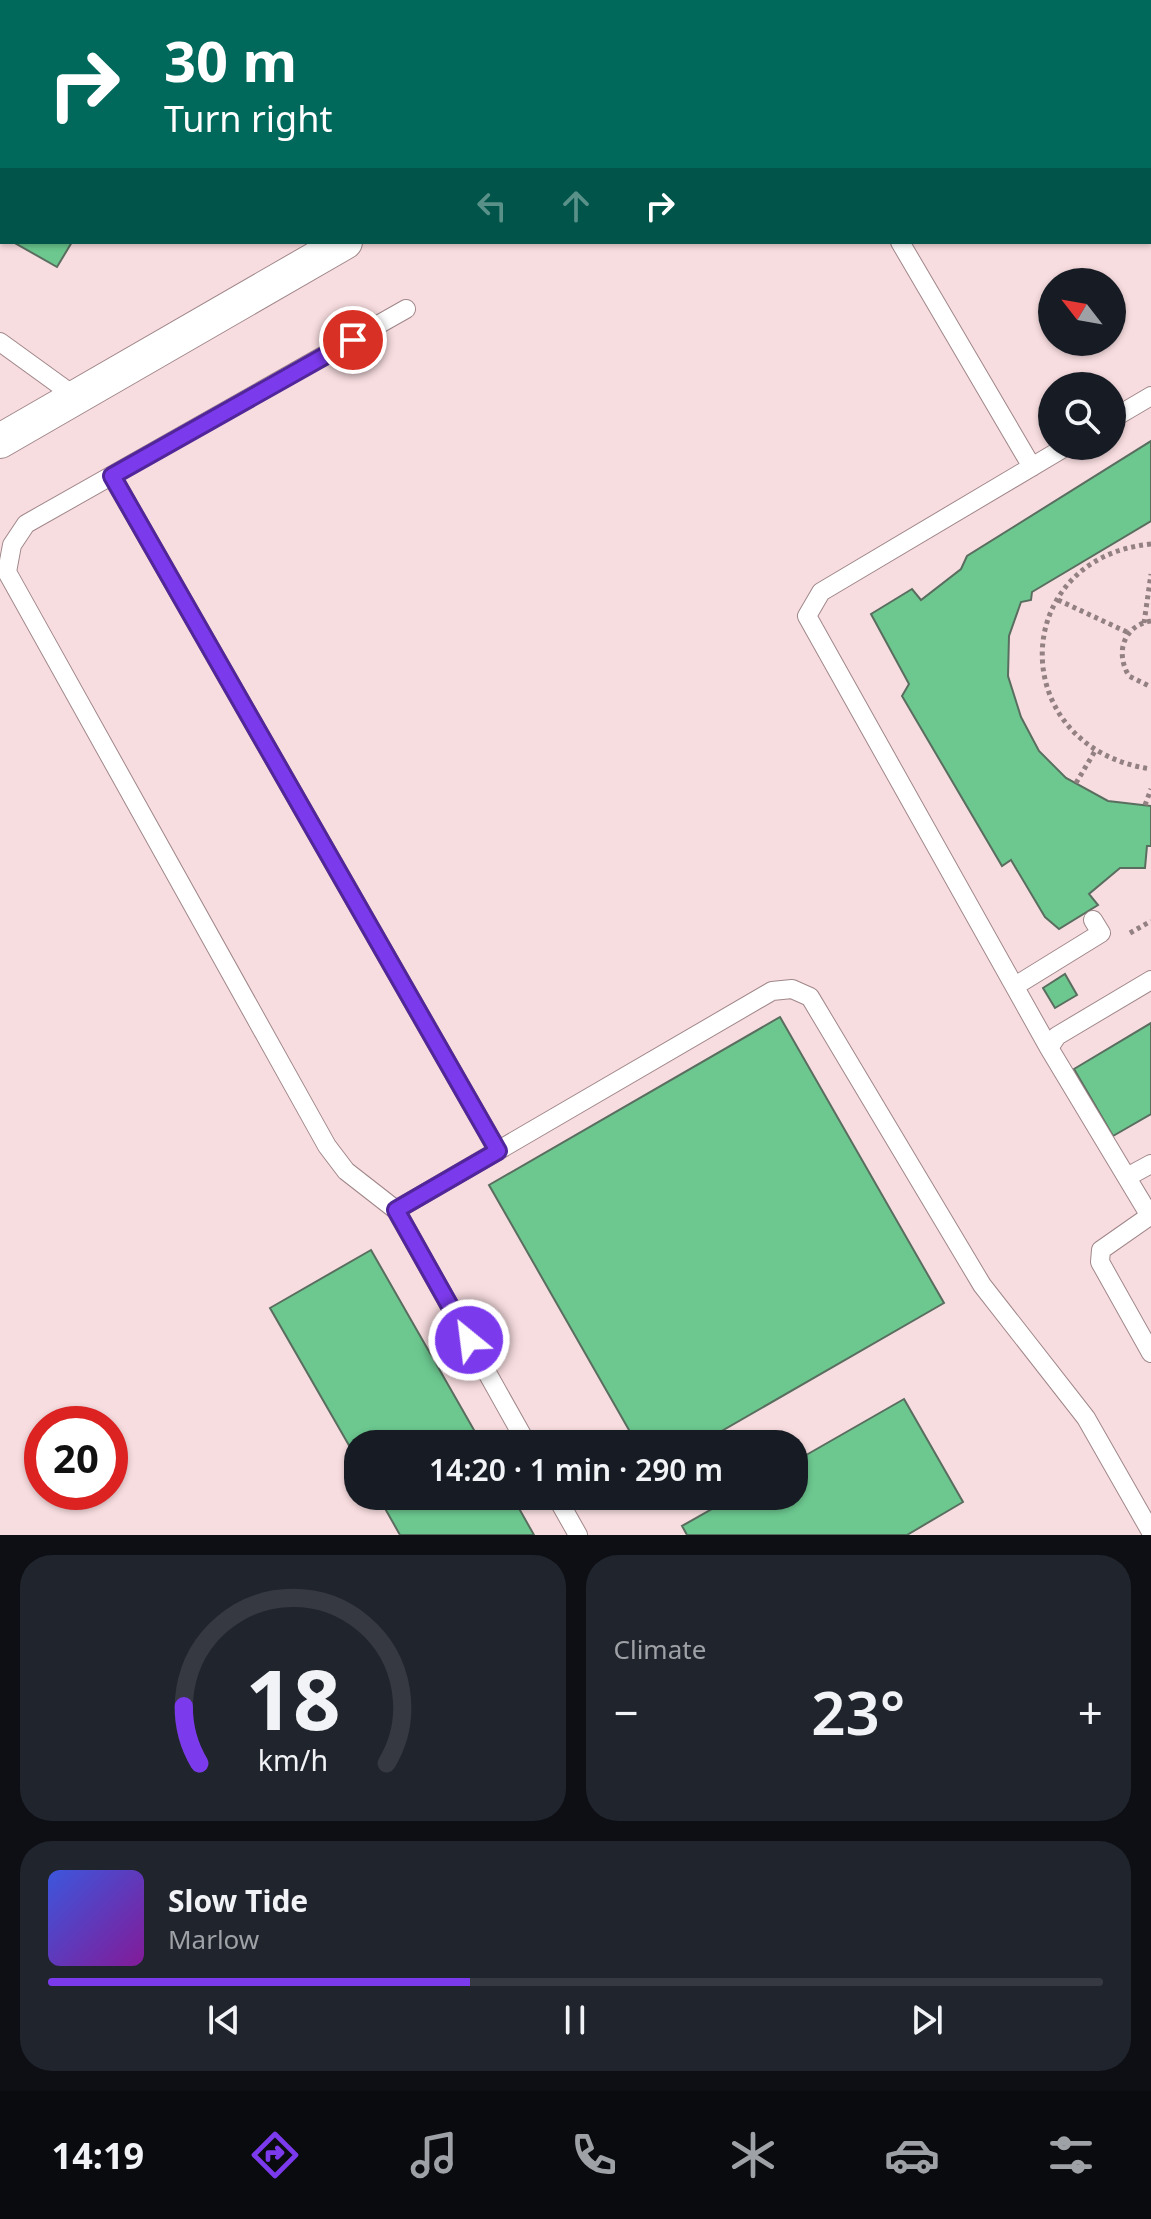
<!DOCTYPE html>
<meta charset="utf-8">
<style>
:root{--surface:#171b24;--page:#20242c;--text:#f1f3f6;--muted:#9ea1a6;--line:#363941;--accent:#7c3aed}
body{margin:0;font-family:"Noto Sans",sans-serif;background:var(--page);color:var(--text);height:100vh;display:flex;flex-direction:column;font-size:30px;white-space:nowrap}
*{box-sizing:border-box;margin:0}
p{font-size:26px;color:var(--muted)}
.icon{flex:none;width:44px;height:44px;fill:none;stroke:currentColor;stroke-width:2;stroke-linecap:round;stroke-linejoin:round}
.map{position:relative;height:1535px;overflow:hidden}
.details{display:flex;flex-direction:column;gap:20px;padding:20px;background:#0d0f14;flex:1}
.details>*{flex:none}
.top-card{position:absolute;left:0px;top:0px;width:1152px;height:244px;box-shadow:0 2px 6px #0004;background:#00695c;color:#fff;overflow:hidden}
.needle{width:52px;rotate:301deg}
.tools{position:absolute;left:1038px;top:268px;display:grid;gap:16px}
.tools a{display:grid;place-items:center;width:88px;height:88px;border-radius:50%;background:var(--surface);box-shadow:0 2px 6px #0004;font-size:40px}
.speed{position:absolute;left:24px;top:1406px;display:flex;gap:16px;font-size:40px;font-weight:700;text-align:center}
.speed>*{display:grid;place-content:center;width:104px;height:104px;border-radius:50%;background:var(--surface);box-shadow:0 2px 6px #0004;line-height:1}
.speed .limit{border:12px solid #d22;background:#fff;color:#111}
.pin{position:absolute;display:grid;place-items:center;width:68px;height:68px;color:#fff;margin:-34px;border:4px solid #fff;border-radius:50%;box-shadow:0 2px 8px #0007}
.me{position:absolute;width:88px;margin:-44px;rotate:331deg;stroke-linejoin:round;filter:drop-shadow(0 0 6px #0008)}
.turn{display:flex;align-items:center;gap:28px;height:168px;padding:0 32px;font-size:36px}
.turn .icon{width:104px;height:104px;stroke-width:2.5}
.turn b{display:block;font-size:56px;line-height:68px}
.lanes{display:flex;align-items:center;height:76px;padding:0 32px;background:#0003;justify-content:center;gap:40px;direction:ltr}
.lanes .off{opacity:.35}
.big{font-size:60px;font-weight:600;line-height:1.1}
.details .card{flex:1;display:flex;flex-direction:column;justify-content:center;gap:12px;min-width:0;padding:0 28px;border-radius:32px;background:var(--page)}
.details .dial{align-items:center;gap:0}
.dial svg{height:208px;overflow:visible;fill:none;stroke:var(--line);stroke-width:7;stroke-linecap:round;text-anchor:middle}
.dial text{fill:var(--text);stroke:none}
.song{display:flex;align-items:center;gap:24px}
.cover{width:96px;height:96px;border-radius:12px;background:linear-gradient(135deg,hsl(230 70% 55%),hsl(290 70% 35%))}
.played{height:8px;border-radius:4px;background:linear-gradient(90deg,var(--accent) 40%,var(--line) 40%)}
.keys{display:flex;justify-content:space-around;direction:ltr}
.heat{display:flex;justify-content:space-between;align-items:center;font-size:44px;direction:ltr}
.details .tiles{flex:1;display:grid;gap:20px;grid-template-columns:1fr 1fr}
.card:last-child{grid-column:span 2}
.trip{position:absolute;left:344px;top:1430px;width:464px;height:80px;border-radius:32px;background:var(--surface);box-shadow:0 2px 6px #0004;font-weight:600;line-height:80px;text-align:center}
.dock{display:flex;height:128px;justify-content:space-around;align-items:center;background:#090b0e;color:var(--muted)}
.dock .icon{width:56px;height:56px}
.dock .on{color:var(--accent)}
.dock b{font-size:36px;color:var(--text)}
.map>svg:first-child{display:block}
.building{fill:#6cc88f;stroke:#5a6e60;stroke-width:2}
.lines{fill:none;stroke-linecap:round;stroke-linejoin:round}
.service-casing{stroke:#a0878a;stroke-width:20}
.minor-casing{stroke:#a0878a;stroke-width:36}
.path{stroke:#928082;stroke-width:5;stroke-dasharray:4 4;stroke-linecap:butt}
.service{stroke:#fff;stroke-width:18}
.minor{stroke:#fff;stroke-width:34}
.route-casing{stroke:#51269a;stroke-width:20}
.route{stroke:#7c3aed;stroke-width:14}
</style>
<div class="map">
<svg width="1151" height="1535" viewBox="0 0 1151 1535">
<rect width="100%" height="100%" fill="#f8dde0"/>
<path class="building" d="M 13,242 L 72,242 L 57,267 Z
M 1151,441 L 1151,521 L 1032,592 L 1031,600 L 1021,602 L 1009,636 L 1008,676 L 1021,717 L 1039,751 L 1066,778 L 1108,801 L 1151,806 L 1151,846 L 1147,846 L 1145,868 L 1120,868 L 1089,894 L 1098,905 L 1059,929 L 1045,917 L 1011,860 L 1002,866 L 902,696 L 909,684 L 871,614 L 912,589 L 921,600 L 961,569 L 967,556 Z
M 1065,974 L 1077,995 L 1055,1008 L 1043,988 Z
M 780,1017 L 944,1303 L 699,1444 L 637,1444 L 489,1185 Z
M 1151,1023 L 1151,1114 L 1113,1136 L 1074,1069 Z
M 371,1250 L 482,1444 L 358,1444 L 358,1461 L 270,1308 Z
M 904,1399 L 963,1502 L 907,1535 L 687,1535 L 682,1526 L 735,1496 L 794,1496 L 794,1462 Z
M 378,1496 L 512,1496 L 534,1535 L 400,1535 Z"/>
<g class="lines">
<defs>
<path id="service" d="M 900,242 L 1032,467
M 406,309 L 26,524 L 12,545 L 7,572 L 327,1146 L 346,1171 L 396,1210 L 527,1444
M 0,342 L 76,397
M 1112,419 L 1151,396
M 112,476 L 498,1151
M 1015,986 L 1101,933 L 1093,920
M 1049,1048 L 807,616 L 821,592 L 1067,446
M 1127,1177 L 1151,1164
M 396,1210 L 772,991 L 792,989 L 810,997 L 982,1285 L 1086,1418 L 1151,1532
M 1151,1215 L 1101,1250 L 1100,1262 L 1151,1353
M 1150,1216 L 1049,1048 L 1057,1036 L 1151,980
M 556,1496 L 578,1535"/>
<path id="minor" d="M 761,2 L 764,0
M 0,441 L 345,242"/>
</defs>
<use href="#service" class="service-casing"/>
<use href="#minor" class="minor-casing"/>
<path class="path" d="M 1151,544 C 1007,558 1005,748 1151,769
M 1058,600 L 1129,633
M 1151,621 C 1123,626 1115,653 1129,676 L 1151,687
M 1144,623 L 1151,574
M 1076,783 L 1095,751
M 1145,805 L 1151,789
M 1130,933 L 1151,921"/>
<use href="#service" class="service"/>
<use href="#minor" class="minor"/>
</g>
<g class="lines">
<defs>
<path id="route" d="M 353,340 L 112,476 L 498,1151 L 396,1210 L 469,1340"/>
</defs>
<use href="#route" class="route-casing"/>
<use href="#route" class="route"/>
</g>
</svg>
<div class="tools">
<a><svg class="needle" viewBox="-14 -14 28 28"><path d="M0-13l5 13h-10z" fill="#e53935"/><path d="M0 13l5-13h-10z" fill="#9ea1a6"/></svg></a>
<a><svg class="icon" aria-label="search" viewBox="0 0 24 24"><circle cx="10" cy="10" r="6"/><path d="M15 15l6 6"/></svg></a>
</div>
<div class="speed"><div class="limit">20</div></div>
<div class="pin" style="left:353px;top:340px;background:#d93025"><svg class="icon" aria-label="arrive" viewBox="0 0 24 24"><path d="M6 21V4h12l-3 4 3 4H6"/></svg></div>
<svg class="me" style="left:469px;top:1340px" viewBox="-20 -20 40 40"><circle r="17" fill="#7c3aed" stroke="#fff" stroke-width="3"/><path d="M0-11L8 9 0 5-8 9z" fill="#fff"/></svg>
<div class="trip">14:20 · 1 min · 290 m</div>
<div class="top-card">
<div class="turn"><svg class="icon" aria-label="right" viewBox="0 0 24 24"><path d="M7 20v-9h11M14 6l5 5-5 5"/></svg><div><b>30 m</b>Turn right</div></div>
<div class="lanes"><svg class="icon off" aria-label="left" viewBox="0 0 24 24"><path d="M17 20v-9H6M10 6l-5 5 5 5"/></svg><svg class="icon off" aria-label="ahead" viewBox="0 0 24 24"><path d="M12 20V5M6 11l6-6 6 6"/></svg><svg class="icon" aria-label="right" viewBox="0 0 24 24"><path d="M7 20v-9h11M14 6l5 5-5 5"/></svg></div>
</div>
</div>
<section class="details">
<div class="tiles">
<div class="card dial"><svg viewBox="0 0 100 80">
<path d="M14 69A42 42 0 1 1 86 69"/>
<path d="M14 69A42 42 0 0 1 8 47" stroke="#7c3aed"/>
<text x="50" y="56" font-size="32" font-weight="700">18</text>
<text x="50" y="72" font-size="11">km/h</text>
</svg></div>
<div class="card"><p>Climate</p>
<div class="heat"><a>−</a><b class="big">23°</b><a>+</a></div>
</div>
<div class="card">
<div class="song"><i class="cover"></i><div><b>Slow Tide</b><p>Marlow</p></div></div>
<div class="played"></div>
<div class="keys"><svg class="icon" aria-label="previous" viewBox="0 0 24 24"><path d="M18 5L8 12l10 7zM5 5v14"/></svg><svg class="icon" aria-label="pause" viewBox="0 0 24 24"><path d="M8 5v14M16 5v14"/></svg><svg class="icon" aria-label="next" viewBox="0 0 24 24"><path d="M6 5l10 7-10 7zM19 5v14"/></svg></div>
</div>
</div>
</section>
<nav class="dock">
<b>14:19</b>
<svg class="icon on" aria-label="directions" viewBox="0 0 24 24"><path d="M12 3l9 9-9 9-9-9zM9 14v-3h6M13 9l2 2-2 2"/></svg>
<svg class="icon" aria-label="music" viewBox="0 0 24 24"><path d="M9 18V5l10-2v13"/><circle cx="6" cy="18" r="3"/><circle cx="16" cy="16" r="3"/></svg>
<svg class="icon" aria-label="phone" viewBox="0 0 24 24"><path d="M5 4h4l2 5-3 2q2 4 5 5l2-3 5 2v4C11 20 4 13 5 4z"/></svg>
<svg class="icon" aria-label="climate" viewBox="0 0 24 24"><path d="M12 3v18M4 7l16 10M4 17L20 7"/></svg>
<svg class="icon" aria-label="car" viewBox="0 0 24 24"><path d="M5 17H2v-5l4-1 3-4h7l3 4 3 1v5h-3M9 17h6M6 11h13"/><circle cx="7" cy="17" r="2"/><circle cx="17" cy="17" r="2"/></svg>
<svg class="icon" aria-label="filters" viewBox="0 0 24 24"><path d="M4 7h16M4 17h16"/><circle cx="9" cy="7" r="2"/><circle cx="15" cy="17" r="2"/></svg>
</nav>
